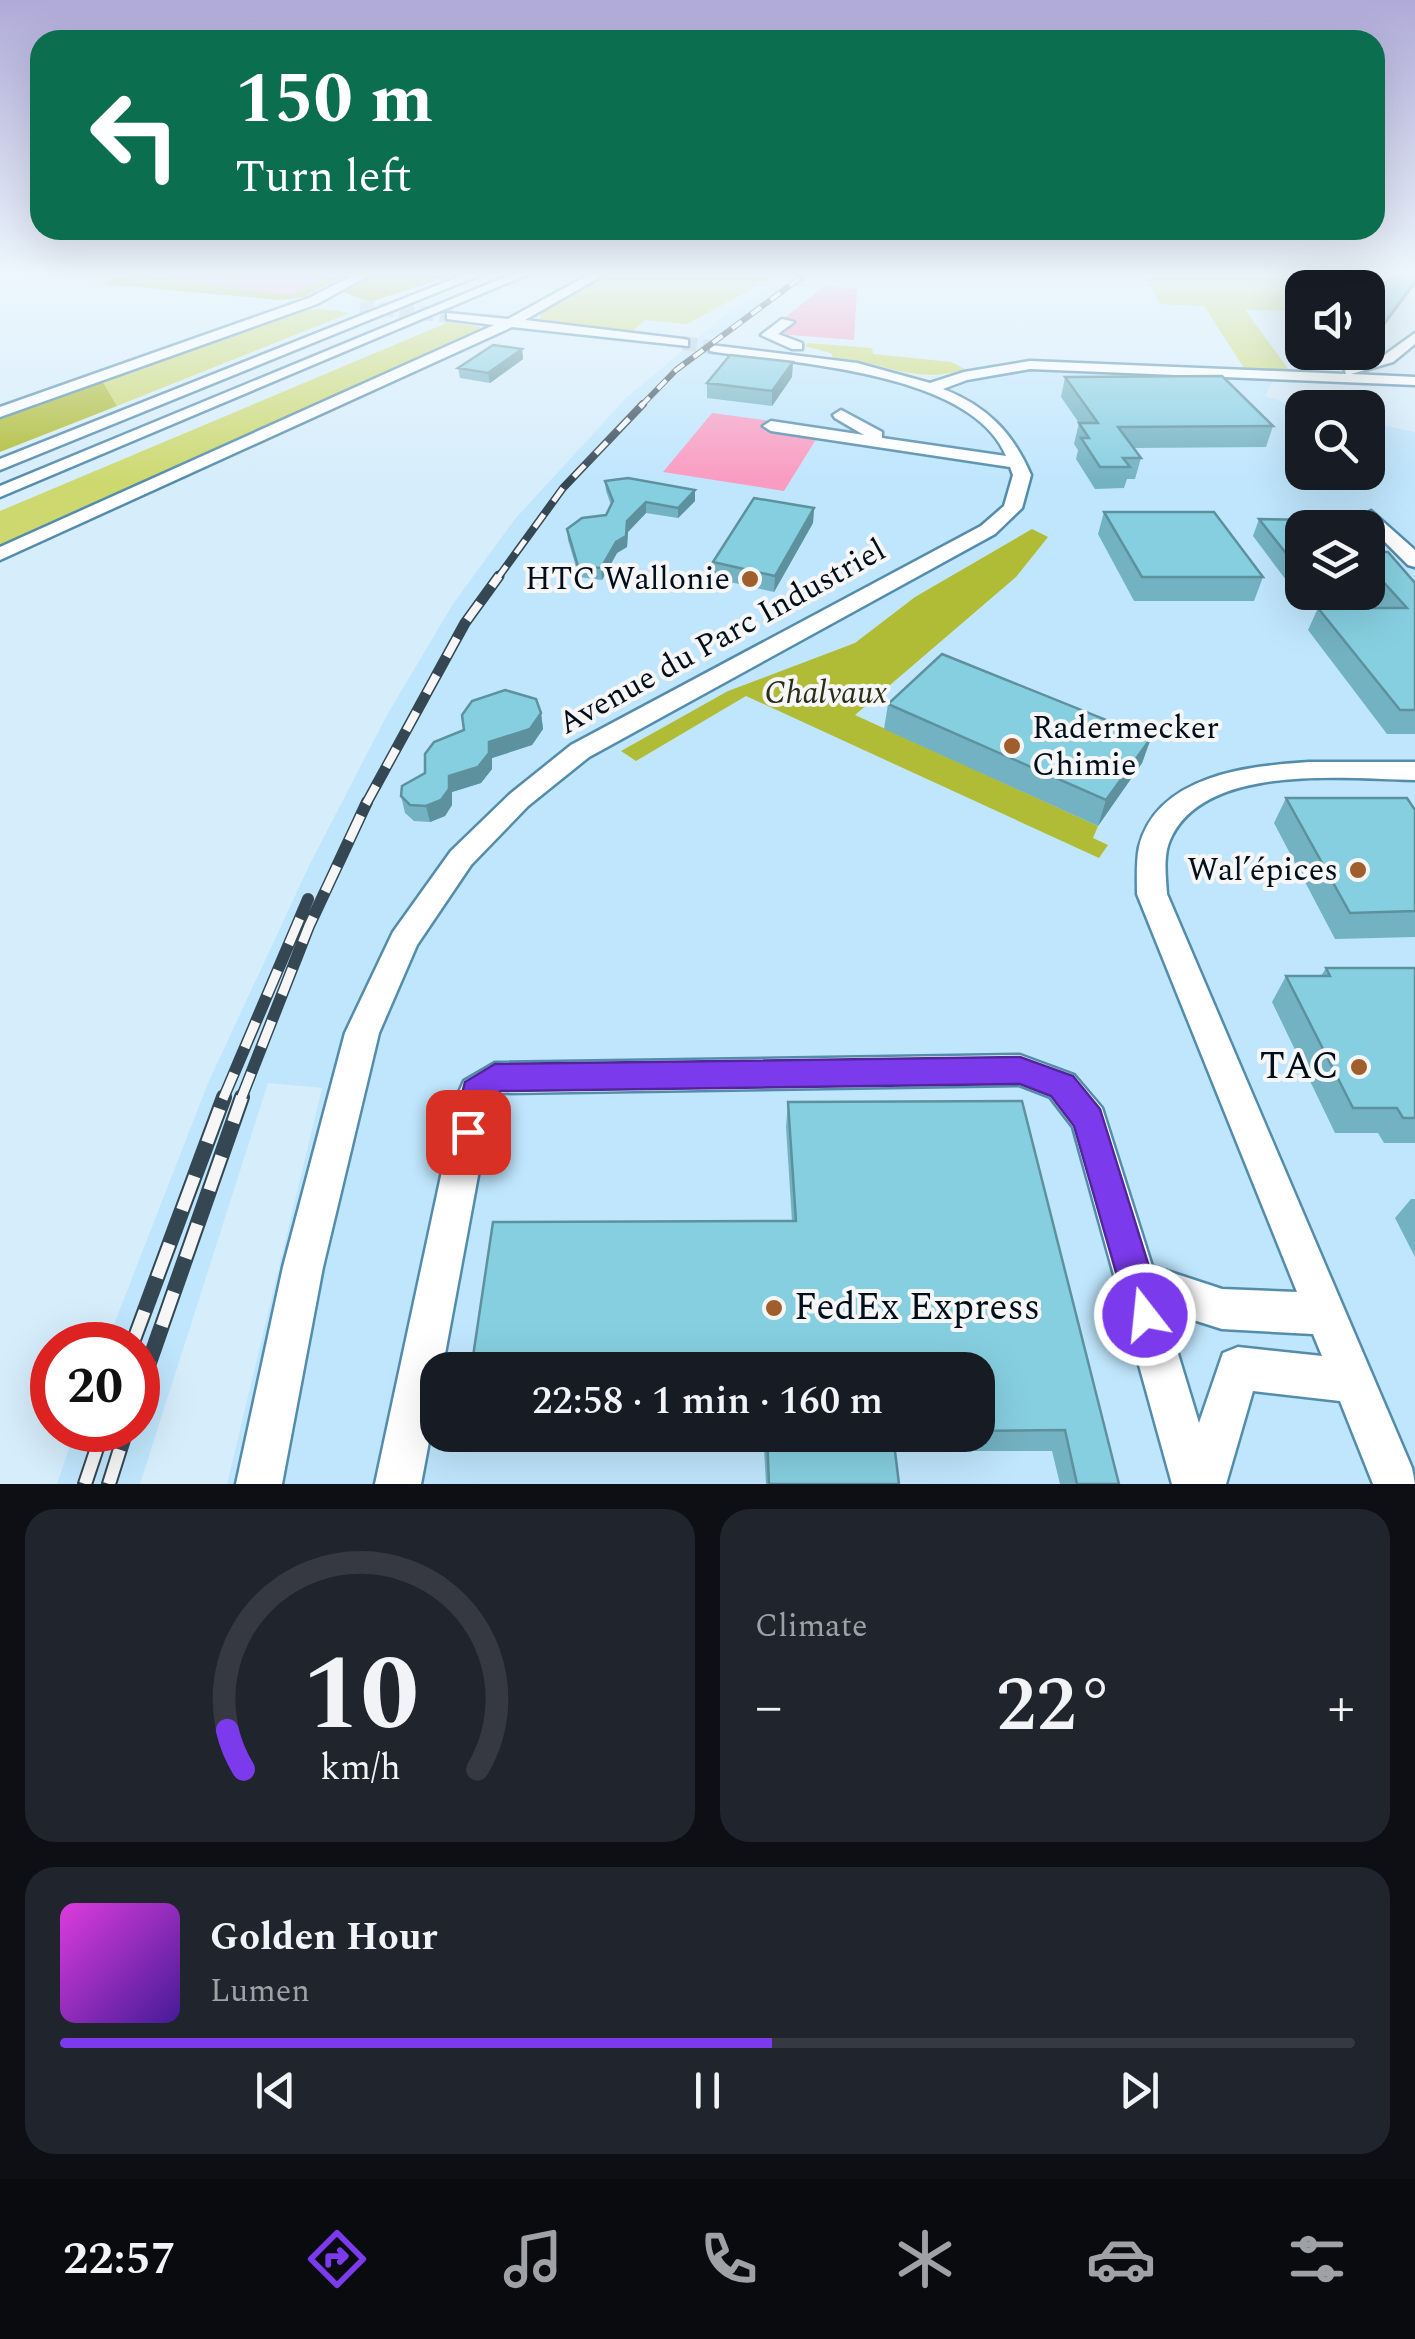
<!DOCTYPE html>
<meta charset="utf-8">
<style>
:root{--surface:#171b24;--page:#20242c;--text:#f1f3f6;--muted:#9ea1a6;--line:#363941;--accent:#7c3aed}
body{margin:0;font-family:Spectral,serif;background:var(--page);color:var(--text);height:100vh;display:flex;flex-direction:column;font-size:38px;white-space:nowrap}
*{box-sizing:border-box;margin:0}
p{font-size:32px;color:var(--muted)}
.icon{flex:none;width:55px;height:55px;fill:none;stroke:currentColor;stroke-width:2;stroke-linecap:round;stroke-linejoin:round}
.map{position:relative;height:1484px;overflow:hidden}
.sheet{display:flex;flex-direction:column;gap:25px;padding:25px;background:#0d0f14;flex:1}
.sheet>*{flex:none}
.guide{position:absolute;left:30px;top:30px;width:1355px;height:210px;border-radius:30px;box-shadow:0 10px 40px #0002;background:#0b6e4f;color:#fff;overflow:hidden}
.controls{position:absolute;left:1285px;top:270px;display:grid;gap:20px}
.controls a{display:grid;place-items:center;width:100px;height:100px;border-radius:20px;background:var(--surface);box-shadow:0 10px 40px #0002;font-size:50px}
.speed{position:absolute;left:30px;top:1322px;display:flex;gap:20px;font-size:50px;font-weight:700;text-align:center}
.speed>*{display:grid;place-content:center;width:130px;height:130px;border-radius:50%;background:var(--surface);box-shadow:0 10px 40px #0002;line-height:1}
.speed .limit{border:15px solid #d22;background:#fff;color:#111}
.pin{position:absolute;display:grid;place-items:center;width:85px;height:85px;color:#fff;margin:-42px;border-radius:20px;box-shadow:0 5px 15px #0006}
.me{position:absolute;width:110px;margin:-55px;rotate:344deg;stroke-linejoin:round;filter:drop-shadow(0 0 8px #0008)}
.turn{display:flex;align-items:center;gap:35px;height:210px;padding:0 40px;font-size:45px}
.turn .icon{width:130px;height:130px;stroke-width:2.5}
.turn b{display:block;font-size:70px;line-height:85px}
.big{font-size:75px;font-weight:600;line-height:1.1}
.sheet .widget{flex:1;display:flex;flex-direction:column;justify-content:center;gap:15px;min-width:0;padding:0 35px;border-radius:30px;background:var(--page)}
.sheet .dial{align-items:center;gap:0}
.dial svg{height:260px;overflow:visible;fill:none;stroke:var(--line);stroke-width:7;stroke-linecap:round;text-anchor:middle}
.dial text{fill:var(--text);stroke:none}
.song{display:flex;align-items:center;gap:30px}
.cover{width:120px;height:120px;border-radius:15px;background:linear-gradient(135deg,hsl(300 70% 55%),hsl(260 70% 35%))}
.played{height:10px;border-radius:5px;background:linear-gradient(90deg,var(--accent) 55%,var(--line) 55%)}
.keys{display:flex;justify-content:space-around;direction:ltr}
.heat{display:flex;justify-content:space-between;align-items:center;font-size:55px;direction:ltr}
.sheet .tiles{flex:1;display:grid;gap:25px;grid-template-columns:1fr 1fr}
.widget:last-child{grid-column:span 2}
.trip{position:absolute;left:420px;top:1352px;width:575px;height:100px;border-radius:30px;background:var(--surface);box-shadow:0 10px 40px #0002;font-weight:600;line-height:100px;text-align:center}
.menu{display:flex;height:160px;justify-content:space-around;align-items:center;background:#090b0e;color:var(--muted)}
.menu .icon{width:70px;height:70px}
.menu .active{color:var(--accent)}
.menu b{font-size:45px;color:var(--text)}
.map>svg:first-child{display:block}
.built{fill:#bfe6fd;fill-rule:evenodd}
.green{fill:#cdd96f}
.forest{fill:#b0bc35}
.water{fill:#fa9bc1}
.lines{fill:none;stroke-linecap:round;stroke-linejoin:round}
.minor-tunnel{stroke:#b6ccd9;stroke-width:14;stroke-dasharray:14 6;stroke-linecap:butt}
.minor-casing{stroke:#548cac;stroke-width:5}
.minor{fill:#fff;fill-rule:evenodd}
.rail-far4-casing{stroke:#364754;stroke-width:6}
.rail-far3-casing{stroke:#364754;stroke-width:8}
.rail-far2-casing{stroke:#364754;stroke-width:11}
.rail-far1-casing{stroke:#364754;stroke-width:12}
.rail-casing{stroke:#364754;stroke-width:16}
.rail-far4{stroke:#f6f6f6;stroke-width:4;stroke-dasharray:12;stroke-linecap:butt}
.rail-far3{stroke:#f6f6f6;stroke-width:5;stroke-dasharray:16;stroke-linecap:butt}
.rail-far2{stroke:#f6f6f6;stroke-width:8;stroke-dasharray:21;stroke-linecap:butt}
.rail-far1{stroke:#f6f6f6;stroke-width:9;stroke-dasharray:28;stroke-linecap:butt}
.rail{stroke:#f6f6f6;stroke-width:12;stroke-dasharray:36;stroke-linecap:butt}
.wall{fill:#73b2c2}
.shaded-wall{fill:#5e919e}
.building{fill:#86cfe1;stroke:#5e919e;stroke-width:2.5}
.route{fill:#7c3aed;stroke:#51269a;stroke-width:2.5}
.poi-dot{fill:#a05e2c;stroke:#f6f6f6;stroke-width:4}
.labels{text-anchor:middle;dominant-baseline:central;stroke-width:8;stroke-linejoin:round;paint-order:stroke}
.poi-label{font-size:32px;fill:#000f1b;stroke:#f6f6f6;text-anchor:end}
.street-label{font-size:32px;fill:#000f1b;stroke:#f6f6f6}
.park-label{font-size:32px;font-style:italic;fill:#2a2d17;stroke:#f6f6f6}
.near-poi-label{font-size:38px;fill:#000f1b;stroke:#f6f6f6;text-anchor:end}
</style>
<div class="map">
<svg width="1415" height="1484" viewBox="0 0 1415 1484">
<rect width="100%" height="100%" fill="#d6edfb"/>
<path class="built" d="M 794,273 L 816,273 L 744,319 L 705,350 L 833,367 L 937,396 L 991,372 L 1035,368 L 1266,376 L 1273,381 L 1265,396 L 1302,408 L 1302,472 L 1368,472 L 1368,422 L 1415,432 L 1415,1484 L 227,1484 L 322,1088 L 268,1083 L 140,1484 L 57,1484 L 75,1430 L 138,1430 L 138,1345 L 106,1345 L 208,1083 L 309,866 L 387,715 L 453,604 L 515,519 L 626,398 L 725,315 ZM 1302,528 L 1368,528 L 1368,592 L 1302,592 ZM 438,1370 L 978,1370 L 978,1435 L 438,1435 Z"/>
<path class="green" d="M 609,273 L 781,273 L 687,324 L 645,320 L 632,332 L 540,319 L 542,310 Z
M 1144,273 L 1289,273 L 1302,289 L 1302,299 L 1292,311 L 1245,310 L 1289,370 L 1244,368 L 1204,306 L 1160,304 Z
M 323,309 L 350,313 L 117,406 L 101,379 L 284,313 Z
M 449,322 L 480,327 L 478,332 L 0,547 L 0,511 Z
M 808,343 L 872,348 L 873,354 L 951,362 L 965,369 C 914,386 881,360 833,358 L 831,353 L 804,346 Z"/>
<path class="forest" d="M 131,273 L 160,273 L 154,275 L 290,295 L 337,273 L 349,273 L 304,297 L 280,300 L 102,284 Z
M 459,273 L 370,302 L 343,292 L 371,274 Z
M 101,379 L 117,406 L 0,452 L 0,417 Z
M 1032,529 L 1048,537 L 1016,577 L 855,715 L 1098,826 L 1093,838 L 1108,845 L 1099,858 L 746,696 L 636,761 L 621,751 L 728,691 L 855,643 L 915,597 Z"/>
<path class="water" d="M 160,273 L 337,273 L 290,295 L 151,276 Z
M 825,286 L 857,289 L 854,340 L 765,333 Z
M 712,413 L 823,428 L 784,491 L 663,472 Z"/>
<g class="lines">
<path class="minor-tunnel" d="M 360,307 L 452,316
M 683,343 L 715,348"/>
<defs>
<path id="minor" d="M 358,273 L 373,273 L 317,304 L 0,417 L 0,407 L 309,298 Z
M 468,273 L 485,273 L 0,470 L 0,459 Z
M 515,273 L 531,273 L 0,497 L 0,486 Z
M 592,273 L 607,273 L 525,320 L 683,339 L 688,340 L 688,346 L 512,327 L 0,560 L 0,547 L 494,325 L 447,319 L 447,313 L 508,319 Z
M 782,319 L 794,322 L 778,334 L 802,343 L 802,349 L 792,349 L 761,335 Z
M 1415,333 L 1415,344 L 1393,362 L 1351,374 L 1415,377 L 1415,385 L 1030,369 L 967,380 L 943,389 C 987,406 1013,433 1031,475 L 1022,508 L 995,534 L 589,757 L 528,806 L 471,865 L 417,945 L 379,1033 L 323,1267 L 282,1484 L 236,1484 L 283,1267 L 345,1033 L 393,932 L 451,851 L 510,794 L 571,745 L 981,526 L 1004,506 L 1013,475 L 1010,467 L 771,431 L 763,426 L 771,421 L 864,435 L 835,418 L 833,415 L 841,410 L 882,432 L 882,438 L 1006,456 C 972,372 793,363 715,352 L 710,351 L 710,345 L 857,363 L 930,383 L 964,372 L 1030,361 L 1346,374 L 1344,367 L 1383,356 Z
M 1371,511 L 1415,550 L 1415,567 L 1408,565 L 1364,521 L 1362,517 Z
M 1309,762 L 1415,762 L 1415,780 C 1346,779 1204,762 1170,840 C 1163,856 1166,877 1167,894 L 1412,1468 L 1415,1484 L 1373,1484 L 1340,1401 L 1253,1391 L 1226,1484 L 1172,1484 L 1073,1127 L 1050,1097 L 1019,1085 L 501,1093 L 492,1100 L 442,1370 L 438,1370 L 438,1394 L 421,1484 L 375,1484 L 459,1092 L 464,1081 L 495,1063 L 1020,1055 L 1074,1075 L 1102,1108 L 1152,1266 L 1222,1289 L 1297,1292 L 1137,894 C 1137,879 1136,862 1139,847 C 1157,775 1248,766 1309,762 ZM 1165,1311 L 1222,1329 L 1313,1334 L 1322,1356 L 1238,1347 L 1223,1353 L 1199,1423 Z"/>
</defs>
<use href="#minor" class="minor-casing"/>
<use href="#minor" class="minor"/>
<defs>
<path id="rail-far4" d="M 641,406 L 676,370 L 807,273"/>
<path id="rail-far3" d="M 497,579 L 563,488 L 643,404"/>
<path id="rail-far2" d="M 366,804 L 465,623 L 499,576"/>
<path id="rail-far1" d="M 223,1099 L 308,899
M 241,1099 L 309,926 L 367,802"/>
<path id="rail" d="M 132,1345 L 224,1097
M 138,1394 L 242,1097
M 85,1484 L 103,1430
M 109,1484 L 126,1430"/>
</defs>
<use href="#rail-far4" class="rail-far4-casing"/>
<use href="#rail-far3" class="rail-far3-casing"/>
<use href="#rail-far2" class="rail-far2-casing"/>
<use href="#rail-far1" class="rail-far1-casing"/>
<use href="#rail" class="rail-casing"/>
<use href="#rail-far4" class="rail-far4"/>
<use href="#rail-far3" class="rail-far3"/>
<use href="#rail-far2" class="rail-far2"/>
<use href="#rail-far1" class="rail-far1"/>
<use href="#rail" class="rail"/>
</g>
<path class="wall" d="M 1314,273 L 1353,273 L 1340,282 L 1313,277 Z
M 522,349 L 523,359 L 490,383 L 460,378 L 458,368 Z
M 792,377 L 772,406 L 707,398 L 707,383 Z
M 1065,377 L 1273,426 L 1266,447 L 1134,448 L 1141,458 L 1135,479 L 1127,479 L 1124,488 L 1095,489 L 1076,459 L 1078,450 L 1074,444 L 1079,423 L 1061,397 Z
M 605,481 L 695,490 L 695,501 L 678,518 L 646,513 L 628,532 L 627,547 L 617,553 L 602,580 L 579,577 L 568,540 L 567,529 L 606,515 L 611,505 L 606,491 Z
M 814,508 L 813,523 L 774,592 L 713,578 L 713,562 Z
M 1104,512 L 1263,577 L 1254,601 L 1134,601 L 1098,534 Z
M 1259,519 L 1302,528 L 1302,584 L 1289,584 L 1253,536 Z
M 1368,565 L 1415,583 L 1415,734 L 1387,734 L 1308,630 L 1318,608 L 1376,608 L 1363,592 L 1368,592 Z
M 888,704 L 1151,738 L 1142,763 L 1098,826 L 884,729 Z
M 541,713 L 543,729 L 532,745 L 492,758 L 492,769 L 481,783 L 452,792 L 452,805 L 445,816 L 430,822 L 414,821 L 405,813 L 401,796 L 425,773 L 464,730 Z
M 1286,798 L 1415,810 L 1415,937 L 1335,939 L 1274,823 Z
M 1326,968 L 1415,968 L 1415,1143 L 1384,1143 L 1378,1133 L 1335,1133 L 1272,1002 L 1286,976 L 1321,976 Z
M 788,1102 L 1119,1484 L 1060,1484 L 1052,1451 L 895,1451 L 899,1484 L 766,1484 L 764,1449 L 470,1450 L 464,1435 L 978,1435 L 978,1370 L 792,1221 L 786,1127 Z
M 1411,1199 L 1415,1199 L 1415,1257 L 1395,1218 Z"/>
<path class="shaded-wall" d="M 1346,273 L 1353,273 L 1340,282 L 1342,275 Z
M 1415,282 L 1415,285 L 1373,341 L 1368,344 L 1368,338 Z
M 522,349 L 523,359 L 490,383 L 488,373 Z
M 1334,352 L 1348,352 L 1322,364 L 1325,357 Z
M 793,362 L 792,377 L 772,406 L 772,391 Z
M 695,490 L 695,501 L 678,518 L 678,508 Z
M 646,502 L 646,513 L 628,532 L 627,547 L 617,553 L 602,580 L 601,568 L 627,521 Z
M 814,508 L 813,523 L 774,592 L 775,576 Z
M 541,713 L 543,729 L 532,745 L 492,758 L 492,769 L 481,783 L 452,792 L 452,805 L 445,816 L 430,822 L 426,806 L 449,776 L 489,742 Z
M 1151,738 L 1142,763 L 1098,826 L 1106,800 Z"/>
<path class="building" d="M 1394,273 L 1415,273 L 1415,282 L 1376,334 L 1368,338 L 1368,305 Z
M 493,345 L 522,349 L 488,373 L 458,368 Z
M 730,355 L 793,362 L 772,391 L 707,383 Z
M 1222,376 L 1273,426 L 1118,427 L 1141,458 L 1123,458 L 1130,467 L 1100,467 L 1081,438 L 1089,438 L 1079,423 L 1098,423 L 1065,377 Z
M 628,478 L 695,490 L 678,508 L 646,502 L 627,521 L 626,536 L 616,542 L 601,568 L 578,566 L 567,529 L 582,518 L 606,515 L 613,501 L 605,481 Z
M 754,498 L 814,508 L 775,576 L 713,562 Z
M 1104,512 L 1214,512 L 1263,577 L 1142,577 Z
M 1259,519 L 1321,520 L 1328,528 L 1302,528 L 1302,566 L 1296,566 Z
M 1368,552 L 1388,552 L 1415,583 L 1415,710 L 1400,710 L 1318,608 L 1407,608 L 1368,565 Z
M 942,654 L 1151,738 L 1106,800 L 888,704 Z
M 505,690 L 536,699 L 541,713 L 530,729 L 489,742 L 489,753 L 478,767 L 449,776 L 449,789 L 441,800 L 426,806 L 410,805 L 401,796 L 402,786 L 425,773 L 425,754 L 434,742 L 464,730 L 462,715 L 472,701 Z
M 1286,798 L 1407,798 L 1415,810 L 1415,911 L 1350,913 Z
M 1326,968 L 1415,968 L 1415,1118 L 1403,1118 L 1397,1108 L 1353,1108 L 1286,976 L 1330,976 Z
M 1022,1101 L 1119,1484 L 1077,1484 L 1065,1430 L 978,1431 L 978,1370 L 471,1370 L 493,1222 L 796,1221 L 788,1102 Z
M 767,1435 L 893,1435 L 899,1484 L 769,1484 Z"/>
<linearGradient id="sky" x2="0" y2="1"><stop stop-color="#afaad8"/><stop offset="0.57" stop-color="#edf7fd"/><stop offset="1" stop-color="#edf7fd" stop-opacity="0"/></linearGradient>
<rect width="1415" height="481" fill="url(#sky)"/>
<path class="route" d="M 1020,1057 L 1073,1076 L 1100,1109 L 1164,1315 L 1158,1328 L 1145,1333 L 1132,1328 L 1074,1126 L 1051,1096 L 1020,1084 L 501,1091 L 490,1100 L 480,1142 L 468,1147 L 456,1142 L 452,1132 L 465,1082 L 495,1064 Z"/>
<g class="poi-dot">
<circle cx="750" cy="579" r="10"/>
<circle cx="1012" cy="746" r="10"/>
<circle cx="1358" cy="870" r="10"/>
<circle cx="1359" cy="1067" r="10"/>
<circle cx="774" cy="1308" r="10"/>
</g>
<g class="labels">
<g class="poi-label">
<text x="730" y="579">HTC Wallonie</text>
<text x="1032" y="728" text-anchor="start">Radermecker<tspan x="1032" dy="37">Chimie</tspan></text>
<text x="1338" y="870">Wal’épices</text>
</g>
<g class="street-label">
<text transform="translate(722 637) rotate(-29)">Avenue du Parc Industriel</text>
</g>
<g class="park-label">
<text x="826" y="693">Chalvaux</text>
</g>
<g class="near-poi-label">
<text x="1339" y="1067">TAC</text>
<text x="794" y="1308" text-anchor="start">FedEx Express</text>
</g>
</g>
</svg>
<div class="controls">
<a><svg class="icon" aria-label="sound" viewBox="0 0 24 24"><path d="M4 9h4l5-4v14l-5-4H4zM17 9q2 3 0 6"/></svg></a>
<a><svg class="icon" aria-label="search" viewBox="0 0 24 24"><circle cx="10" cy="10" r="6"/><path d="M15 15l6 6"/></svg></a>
<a><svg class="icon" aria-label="layers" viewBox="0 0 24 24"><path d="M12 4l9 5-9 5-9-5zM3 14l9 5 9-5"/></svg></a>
</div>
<div class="speed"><div class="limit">20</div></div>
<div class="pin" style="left:468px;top:1132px;background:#d93025"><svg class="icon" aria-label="arrive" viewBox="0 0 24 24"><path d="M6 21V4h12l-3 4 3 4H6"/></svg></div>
<svg class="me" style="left:1145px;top:1315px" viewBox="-20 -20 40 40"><circle r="17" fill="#7c3aed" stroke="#fff" stroke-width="3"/><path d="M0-11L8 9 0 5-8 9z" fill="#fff"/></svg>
<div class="trip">22:58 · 1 min · 160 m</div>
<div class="guide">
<div class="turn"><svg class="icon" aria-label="left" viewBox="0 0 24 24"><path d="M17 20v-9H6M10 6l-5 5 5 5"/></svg><div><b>150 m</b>Turn left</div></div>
</div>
</div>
<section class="sheet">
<div class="tiles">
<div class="widget dial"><svg viewBox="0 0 100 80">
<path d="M14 69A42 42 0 1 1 86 69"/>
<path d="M14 69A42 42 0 0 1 9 57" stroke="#7c3aed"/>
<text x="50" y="56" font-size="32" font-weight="700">10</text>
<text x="50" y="72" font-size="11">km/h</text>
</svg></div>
<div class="widget"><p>Climate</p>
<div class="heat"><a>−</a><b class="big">22°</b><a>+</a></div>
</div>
<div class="widget">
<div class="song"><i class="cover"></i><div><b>Golden Hour</b><p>Lumen</p></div></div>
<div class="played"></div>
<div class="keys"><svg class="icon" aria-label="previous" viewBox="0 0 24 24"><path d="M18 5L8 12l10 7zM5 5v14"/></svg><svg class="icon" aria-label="pause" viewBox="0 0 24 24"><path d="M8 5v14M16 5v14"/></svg><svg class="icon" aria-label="next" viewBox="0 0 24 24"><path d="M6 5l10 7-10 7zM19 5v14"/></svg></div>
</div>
</div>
</section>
<nav class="menu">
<b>22:57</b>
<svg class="icon active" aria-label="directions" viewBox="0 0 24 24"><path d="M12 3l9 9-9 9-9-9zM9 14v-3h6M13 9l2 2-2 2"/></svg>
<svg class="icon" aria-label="music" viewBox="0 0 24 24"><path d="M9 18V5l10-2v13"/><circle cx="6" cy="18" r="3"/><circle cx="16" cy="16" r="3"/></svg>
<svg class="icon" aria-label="phone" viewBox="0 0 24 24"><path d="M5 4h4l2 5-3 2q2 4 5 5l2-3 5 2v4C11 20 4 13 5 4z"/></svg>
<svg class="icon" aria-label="climate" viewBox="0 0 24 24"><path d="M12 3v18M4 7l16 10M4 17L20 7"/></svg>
<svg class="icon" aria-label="car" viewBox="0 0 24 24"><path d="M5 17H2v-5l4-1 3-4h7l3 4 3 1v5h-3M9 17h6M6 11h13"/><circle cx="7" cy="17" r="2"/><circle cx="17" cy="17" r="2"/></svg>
<svg class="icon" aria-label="filters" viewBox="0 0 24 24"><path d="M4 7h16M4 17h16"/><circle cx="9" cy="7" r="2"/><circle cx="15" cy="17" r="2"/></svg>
</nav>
